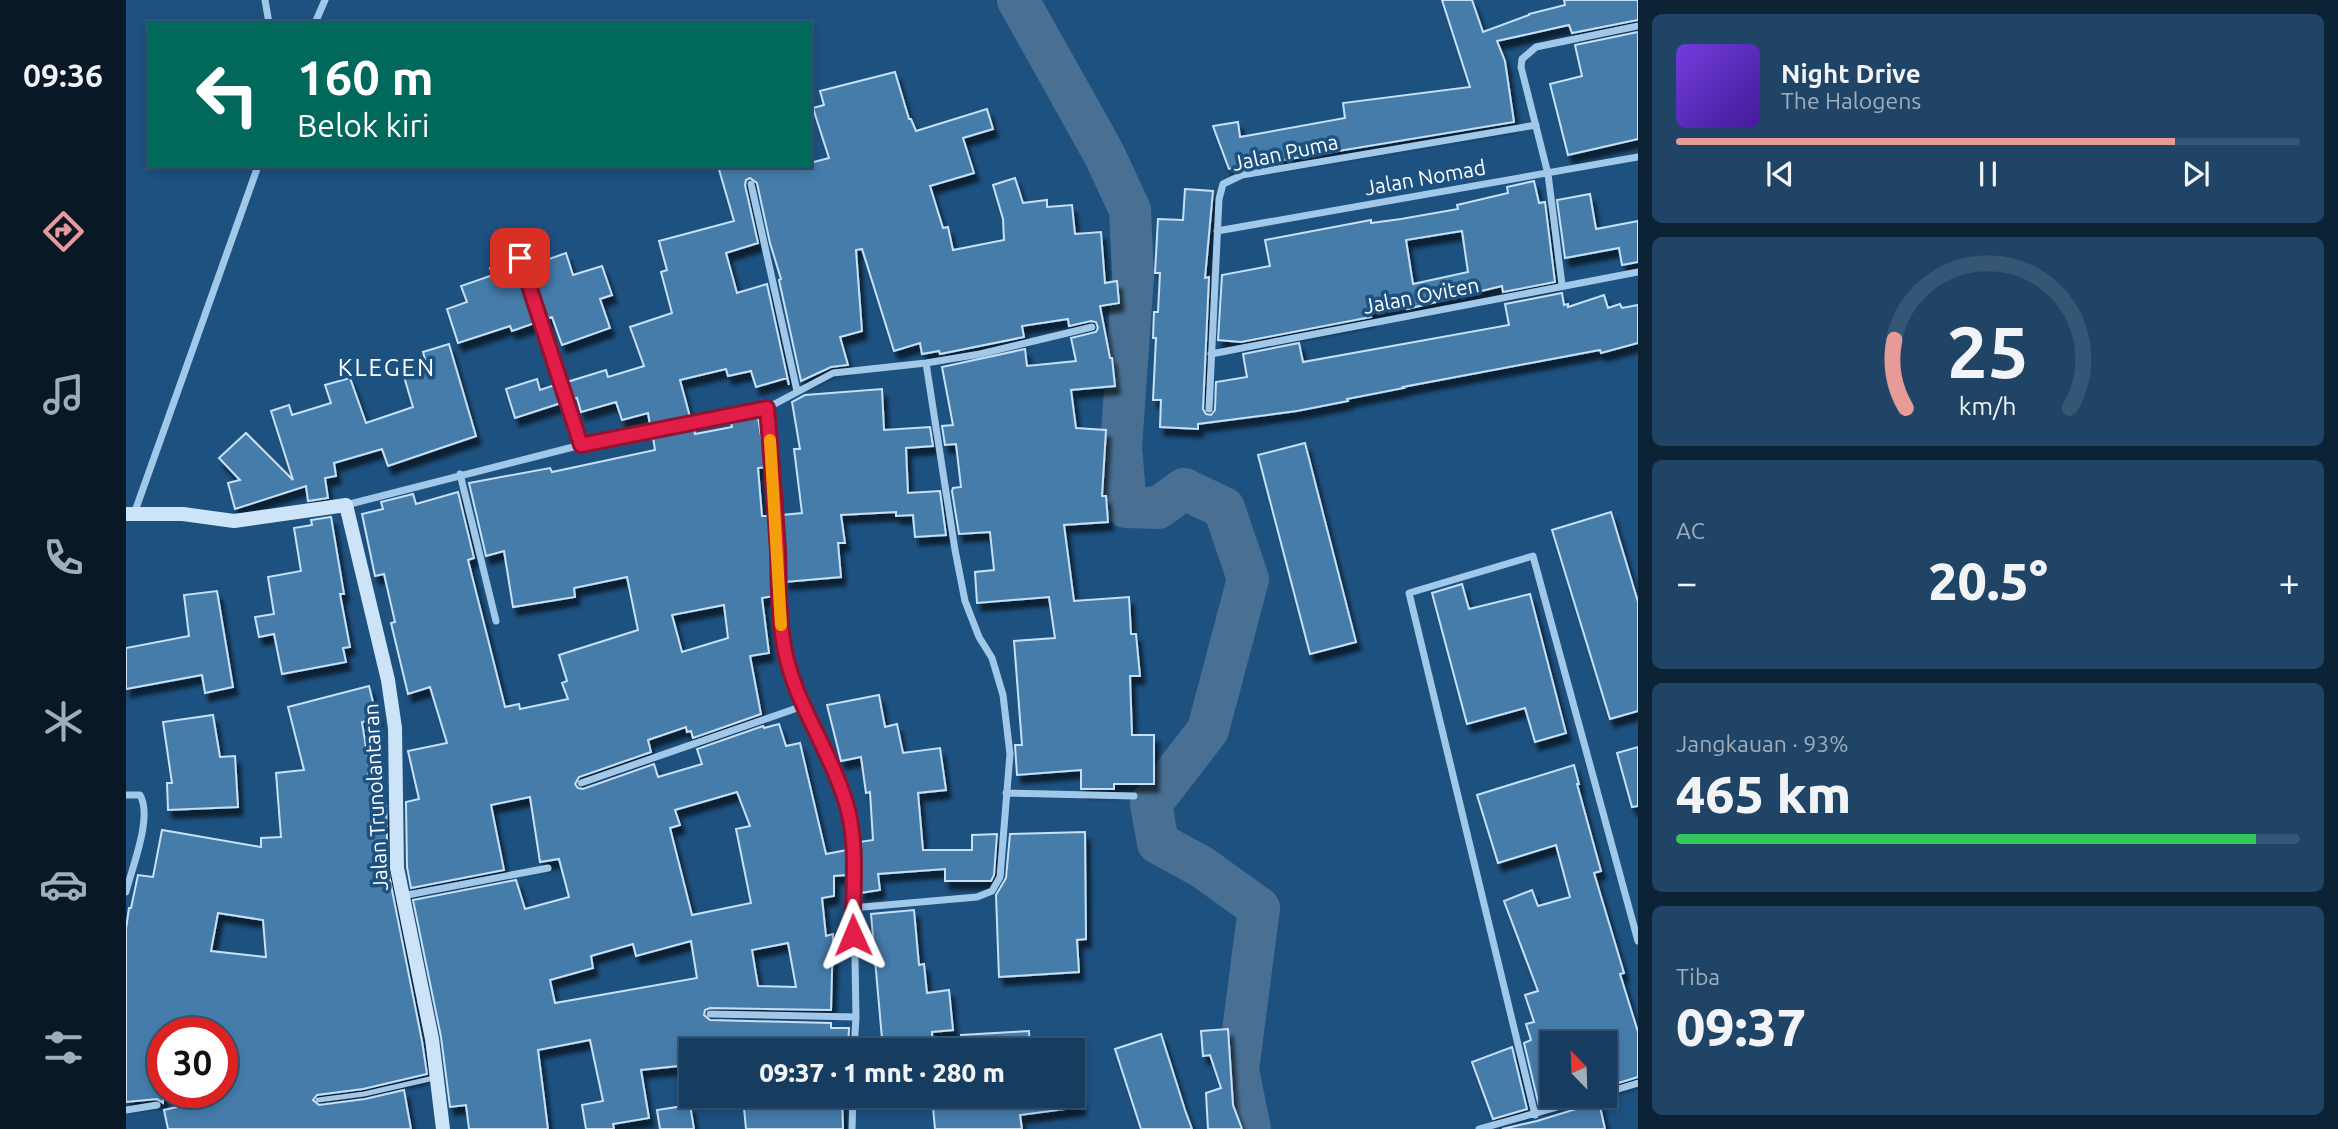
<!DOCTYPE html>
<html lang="id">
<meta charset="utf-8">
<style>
:root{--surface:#163d60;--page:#1f4466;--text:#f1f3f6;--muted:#9eaebd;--line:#355675;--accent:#e69b98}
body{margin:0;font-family:Ubuntu,sans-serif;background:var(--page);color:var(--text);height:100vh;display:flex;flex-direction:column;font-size:26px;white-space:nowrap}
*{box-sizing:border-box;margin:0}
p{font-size:23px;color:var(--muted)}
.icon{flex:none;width:38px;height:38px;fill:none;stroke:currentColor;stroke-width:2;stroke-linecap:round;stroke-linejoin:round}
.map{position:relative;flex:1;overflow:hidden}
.side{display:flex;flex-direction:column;gap:14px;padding:14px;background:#0c2235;width:700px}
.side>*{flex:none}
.banner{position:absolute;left:21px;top:21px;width:665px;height:147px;border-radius:0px;box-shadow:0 4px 10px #0003,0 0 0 2px var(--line);background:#00695c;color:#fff;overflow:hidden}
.needle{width:46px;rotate:337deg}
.tools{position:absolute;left:1414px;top:1031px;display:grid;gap:14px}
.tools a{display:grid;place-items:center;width:77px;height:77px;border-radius:0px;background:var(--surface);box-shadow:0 4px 10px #0003,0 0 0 2px var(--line);font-size:35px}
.speed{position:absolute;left:21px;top:1017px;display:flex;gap:14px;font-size:35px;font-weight:700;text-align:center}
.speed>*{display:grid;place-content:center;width:91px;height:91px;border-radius:50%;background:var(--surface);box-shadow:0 4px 10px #0003,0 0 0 2px var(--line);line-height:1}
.speed .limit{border:10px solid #d22;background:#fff;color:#111}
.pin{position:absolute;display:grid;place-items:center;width:60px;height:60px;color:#fff;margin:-30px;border-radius:14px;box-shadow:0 4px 10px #0006}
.me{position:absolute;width:77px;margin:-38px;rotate:359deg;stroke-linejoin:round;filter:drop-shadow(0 0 5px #0008)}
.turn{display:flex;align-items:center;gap:24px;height:147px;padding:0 35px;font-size:32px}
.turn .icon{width:91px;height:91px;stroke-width:2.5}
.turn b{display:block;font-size:49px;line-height:60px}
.big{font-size:52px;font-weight:800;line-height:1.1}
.side .tile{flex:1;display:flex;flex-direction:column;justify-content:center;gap:10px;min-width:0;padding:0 24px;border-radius:10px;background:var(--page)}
.side .dial{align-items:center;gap:0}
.dial svg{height:182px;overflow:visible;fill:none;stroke:var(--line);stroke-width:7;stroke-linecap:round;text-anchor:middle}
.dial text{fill:var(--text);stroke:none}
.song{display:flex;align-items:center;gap:21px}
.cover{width:84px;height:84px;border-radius:10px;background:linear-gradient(135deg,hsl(260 70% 55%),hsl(260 70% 35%))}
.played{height:7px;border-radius:4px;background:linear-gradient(90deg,var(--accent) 80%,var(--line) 80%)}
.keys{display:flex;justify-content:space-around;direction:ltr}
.heat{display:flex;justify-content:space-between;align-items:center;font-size:38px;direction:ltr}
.charge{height:10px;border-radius:5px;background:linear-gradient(90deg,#34c759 93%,var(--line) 0)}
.trip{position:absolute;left:553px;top:1038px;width:406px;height:70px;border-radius:0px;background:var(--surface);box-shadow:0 4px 10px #0003,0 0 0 2px var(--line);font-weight:800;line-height:70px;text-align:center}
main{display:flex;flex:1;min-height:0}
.tabs{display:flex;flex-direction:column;width:126px;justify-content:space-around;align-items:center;background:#091826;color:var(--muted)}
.tabs .icon{width:49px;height:49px}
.tabs .current{color:var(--accent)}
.tabs b{font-size:32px;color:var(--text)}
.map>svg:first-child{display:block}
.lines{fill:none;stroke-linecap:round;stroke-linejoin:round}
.river{stroke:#497093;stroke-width:42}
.building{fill:#457baa;stroke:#c6e0f7;stroke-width:2;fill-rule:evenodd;filter:url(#shadow)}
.lane{stroke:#a2c8e9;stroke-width:5}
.street{stroke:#a2c8e9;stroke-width:7}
.secondary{stroke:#cde3f7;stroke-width:14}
.route-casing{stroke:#92132f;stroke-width:18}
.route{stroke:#e11d48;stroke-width:12}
.slow{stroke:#f59e0b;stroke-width:12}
.labels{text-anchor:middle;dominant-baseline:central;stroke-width:7;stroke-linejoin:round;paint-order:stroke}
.street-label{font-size:21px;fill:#fff;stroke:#1d5180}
.quarter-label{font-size:24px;letter-spacing:2px;fill:#fff;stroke:#1d5180}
</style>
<main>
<nav class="tabs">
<b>09:36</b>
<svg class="icon current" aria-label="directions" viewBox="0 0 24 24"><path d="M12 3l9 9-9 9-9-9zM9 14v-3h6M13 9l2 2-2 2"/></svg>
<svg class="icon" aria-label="music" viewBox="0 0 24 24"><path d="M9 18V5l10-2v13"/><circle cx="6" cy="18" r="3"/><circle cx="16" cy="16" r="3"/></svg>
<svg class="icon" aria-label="phone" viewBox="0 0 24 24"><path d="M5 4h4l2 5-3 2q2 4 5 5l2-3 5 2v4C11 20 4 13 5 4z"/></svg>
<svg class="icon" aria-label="climate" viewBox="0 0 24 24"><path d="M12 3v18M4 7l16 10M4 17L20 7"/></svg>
<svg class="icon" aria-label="car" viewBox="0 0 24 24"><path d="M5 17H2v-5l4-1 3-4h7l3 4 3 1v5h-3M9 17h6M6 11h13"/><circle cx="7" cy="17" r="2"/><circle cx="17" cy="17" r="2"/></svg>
<svg class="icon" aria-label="filters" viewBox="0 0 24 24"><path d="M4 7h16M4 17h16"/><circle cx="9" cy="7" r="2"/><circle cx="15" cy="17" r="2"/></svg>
</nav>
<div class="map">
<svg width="1512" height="1129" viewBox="0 0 1512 1129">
<defs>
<filter id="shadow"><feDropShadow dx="4.5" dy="8" stdDeviation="2" flood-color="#0009"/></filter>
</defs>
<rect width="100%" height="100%" fill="#1d5180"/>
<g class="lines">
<path class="river" d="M 892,0 L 978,154 L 1004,210 L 1007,276 L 995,447 L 1000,507 L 1032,508 L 1058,489 L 1098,508 L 1122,579 L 1082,730 L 1025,804 L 1032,843 L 1076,867 L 1133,908 L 1112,1070 L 1124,1129"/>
</g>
<path class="building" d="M 1316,0 L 1346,0 L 1357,32 L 1403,15 L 1403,14 L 1439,5 L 1438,0 L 1512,0 L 1512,20 L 1446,33 L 1443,25 L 1371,41 L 1379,61 L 1388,122 L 1103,169 L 1087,126 L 1112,122 L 1114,137 L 1219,118 L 1217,103 L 1344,87 Z
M 1512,32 L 1512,139 L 1442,155 L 1424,84 L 1456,76 L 1449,45 Z
M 769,72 L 783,119 L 785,119 L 790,131 L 861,109 L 867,129 L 837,138 L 848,173 L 804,186 L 817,228 L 822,227 L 827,250 L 878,240 L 877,219 L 867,185 L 889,178 L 897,203 L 921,200 L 921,207 L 946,205 L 949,234 L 975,232 L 979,283 L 991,281 L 993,303 L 974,306 L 984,358 L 986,358 L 989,386 L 945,390 L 950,428 L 980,430 L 976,496 L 980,496 L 982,522 L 938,525 L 948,601 L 1003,597 L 1005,634 L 1010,634 L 1014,676 L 1004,676 L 1006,735 L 1028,735 L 1028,784 L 988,784 L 988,789 L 955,789 L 955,770 L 891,775 L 889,745 L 896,745 L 888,641 L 929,638 L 923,597 L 851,603 L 849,572 L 868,570 L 864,532 L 833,534 L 826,491 L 827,488 L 835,487 L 830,444 L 819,445 L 816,426 L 827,425 L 816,367 L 899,349 L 901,366 L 950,361 L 945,338 L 970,332 L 972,328 L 970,322 L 965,321 L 943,326 L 942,319 L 896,326 L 898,337 L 814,354 L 813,351 L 796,354 L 794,343 L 768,351 L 736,249 L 730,250 L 736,331 L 714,337 L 722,365 L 705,367 L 675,381 L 653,280 L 655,279 L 644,243 L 631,183 L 624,178 L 620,180 L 619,185 L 632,243 L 600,253 L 611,293 L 641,284 L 663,385 L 661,378 L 630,387 L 625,371 L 602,376 L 600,369 L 554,380 L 564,417 L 524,425 L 522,413 L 496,420 L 490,402 L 455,412 L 451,398 L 447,399 L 441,382 L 480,370 L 482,377 L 518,366 L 504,327 L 546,313 L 535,272 L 541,270 L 533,241 L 608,221 L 592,166 L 684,166 L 684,163 L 703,158 L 687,108 L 698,105 L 694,91 Z
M 1408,181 L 1413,203 L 1419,202 L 1429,282 L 1377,292 L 1376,286 L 1281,309 L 1279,304 L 1244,313 L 1245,317 L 1115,342 L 1092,340 L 1096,275 L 1144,266 L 1139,240 L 1245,220 L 1245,223 L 1275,219 L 1332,209 L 1331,205 L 1382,193 L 1381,187 ZM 1336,231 L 1342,272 L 1287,284 L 1280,240 Z
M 1059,189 L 1087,191 L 1079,278 L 1083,277 L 1077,409 L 1080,414 L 1085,415 L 1089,410 L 1090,382 L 1121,377 L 1117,354 L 1173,343 L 1177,362 L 1383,325 L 1379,304 L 1436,293 L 1438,305 L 1442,304 L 1442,307 L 1478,295 L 1482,308 L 1494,304 L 1496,308 L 1512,305 L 1512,343 L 1475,353 L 1474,350 L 1277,387 L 1278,388 L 1221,399 L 1222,401 L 1171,411 L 1072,424 L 1072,429 L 1034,427 L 1035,400 L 1027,400 L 1030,338 L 1027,338 L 1028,312 L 1032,312 L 1034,273 L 1029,273 L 1032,219 L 1057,220 Z
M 1464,194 L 1470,229 L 1512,221 L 1512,262 L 1496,265 L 1493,248 L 1439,258 L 1431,200 Z
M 440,253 L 447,275 L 476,266 L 486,295 L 474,299 L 484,328 L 436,345 L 426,317 L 420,319 L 403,266 Z
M 388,260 L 409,323 L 386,331 L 384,326 L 332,343 L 321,309 L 341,302 L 335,286 L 367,275 L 364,268 Z
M 323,344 L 350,436 L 262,466 L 256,449 L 208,463 L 210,476 L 199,478 L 202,498 L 182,501 L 180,486 L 109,509 L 102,483 L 114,480 L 93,458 L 120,433 L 167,480 L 145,411 L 163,405 L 166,415 L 205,403 L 199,385 L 224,378 L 240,423 L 287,407 L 276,370 L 300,363 L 297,352 Z
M 411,379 L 414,390 L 429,385 L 435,403 L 389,418 L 380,389 Z
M 756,389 L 758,430 L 804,427 L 807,446 L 780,448 L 782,493 L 814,491 L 820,535 L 789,537 L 787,515 L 770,516 L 770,512 L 715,515 L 719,543 L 712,543 L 715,577 L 659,582 L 656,515 L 676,513 L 668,449 L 674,449 L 666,402 L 679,395 Z
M 632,417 L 640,467 L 632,468 L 636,516 L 644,516 L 648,596 L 636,598 L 643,653 L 624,656 L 635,714 L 567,738 L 565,731 L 561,732 L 560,727 L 522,740 L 525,752 L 453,777 L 449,784 L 452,788 L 457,789 L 528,764 L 532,777 L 576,764 L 571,749 L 637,726 L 638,728 L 653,724 L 660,746 L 674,743 L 700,854 L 721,850 L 721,875 L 708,876 L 708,896 L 696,898 L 700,936 L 707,934 L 705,1010 L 584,1008 L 579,1010 L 578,1015 L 584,1020 L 705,1023 L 705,1028 L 723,1028 L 722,1050 L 560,1050 L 562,1065 L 515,1070 L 523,1118 L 487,1124 L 488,1129 L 460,1129 L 456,1105 L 477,1101 L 464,1040 L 412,1050 L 422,1129 L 343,1129 L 340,1105 L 324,1107 L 315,1037 L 287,900 L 390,880 L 399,909 L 443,897 L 433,859 L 414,862 L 404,797 L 365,805 L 378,870 L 285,888 L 281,867 L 280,802 L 293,799 L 282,751 L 321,743 L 304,687 L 282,694 L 265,623 L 269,622 L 258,574 L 249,576 L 236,514 L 257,509 L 255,502 L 287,494 L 290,504 L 332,492 L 348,558 L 342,560 L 379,707 L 393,704 L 394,709 L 442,699 L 436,683 L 441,681 L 433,655 L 512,630 L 501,577 L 448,588 L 449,597 L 387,607 L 378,551 L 360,556 L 343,483 L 424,468 L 426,472 L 529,450 L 527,437 L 568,429 L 569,434 L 606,427 L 605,423 ZM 598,605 L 602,638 L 556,652 L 546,615 ZM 611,792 L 624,826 L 610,829 L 625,903 L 566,915 L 544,828 L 554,825 L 549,810 ZM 565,941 L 571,978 L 429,1003 L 424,980 L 467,968 L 465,956 L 507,944 L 510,956 ZM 662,943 L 670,987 L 632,986 L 626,950 Z
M 1179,443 L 1230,642 L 1184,654 L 1132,455 Z
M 1485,512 L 1512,602 L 1512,711 L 1484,719 L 1426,530 Z
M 205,517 L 218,594 L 214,594 L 224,647 L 217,648 L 220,662 L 156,674 L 148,634 L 133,637 L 129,617 L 148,614 L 142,577 L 175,571 L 168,528 L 186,525 L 185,520 Z
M 1336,584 L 1343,609 L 1404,594 L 1440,733 L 1409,742 L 1399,708 L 1341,724 L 1306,593 Z
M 91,591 L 107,687 L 79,693 L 76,675 L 0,689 L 0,648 L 63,636 L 58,595 Z
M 243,686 L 251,718 L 236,722 L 244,773 L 242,773 L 247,809 L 260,806 L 262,870 L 296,1041 L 301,1074 L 237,1089 L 191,1095 L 187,1100 L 193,1105 L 239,1099 L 278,1090 L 285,1129 L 42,1129 L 38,1110 L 93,1097 L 92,1092 L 96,1092 L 96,1032 L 37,1032 L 37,1103 L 31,1099 L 0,1102 L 0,929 L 3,908 L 5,908 L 12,875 L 27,877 L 36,830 L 135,847 L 135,838 L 155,837 L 150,773 L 178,770 L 162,707 ZM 92,913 L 137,920 L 140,957 L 85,951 Z
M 753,695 L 759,727 L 771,724 L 777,753 L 814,748 L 820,790 L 792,793 L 797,850 L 846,850 L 846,835 L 871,834 L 868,875 L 865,881 L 819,881 L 819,869 L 752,874 L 754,890 L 734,893 L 733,842 L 747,840 L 744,792 L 740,793 L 735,757 L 715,761 L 701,705 Z
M 87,715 L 94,757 L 109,756 L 112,807 L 42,810 L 41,783 L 46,783 L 37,722 Z
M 1512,747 L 1512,806 L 1506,807 L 1491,753 Z
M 1448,765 L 1453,784 L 1451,784 L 1475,871 L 1468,873 L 1498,973 L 1494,974 L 1512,1032 L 1512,1077 L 1489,1084 L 1479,1051 L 1479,1043 L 1426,1043 L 1426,1096 L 1450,1096 L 1413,1106 L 1398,1043 L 1405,1040 L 1400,1024 L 1408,1022 L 1399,995 L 1412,991 L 1378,901 L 1406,890 L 1412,906 L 1444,897 L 1430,845 L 1372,863 L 1351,795 Z
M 959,832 L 960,939 L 951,940 L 953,972 L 873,977 L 870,895 L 880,878 L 884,834 Z
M 788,910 L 793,965 L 798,964 L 801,993 L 823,990 L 827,1030 L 806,1032 L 807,1050 L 757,1050 L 745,914 Z
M 1102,1029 L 1107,1105 L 1116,1129 L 1082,1129 L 1080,1093 L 1095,1088 L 1084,1055 L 1077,1056 L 1075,1031 Z
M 903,1031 L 904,1050 L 835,1050 L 835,1035 Z
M 1035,1034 L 1059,1110 L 1066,1129 L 1015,1129 L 989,1049 Z
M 1386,1047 L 1401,1109 L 1367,1119 L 1346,1062 Z
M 628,1096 L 716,1096 L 717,1129 L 620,1129 L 618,1108 L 629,1108 Z
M 806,1096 L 836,1096 L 836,1098 L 856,1096 L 954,1096 L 955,1107 L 894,1115 L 896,1129 L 809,1129 Z
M 1473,1102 L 1479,1129 L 1376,1129 L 1411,1121 Z
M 564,1105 L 568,1129 L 534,1129 L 531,1110 Z"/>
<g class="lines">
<path class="lane" d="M 192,1100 L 238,1094 L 308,1078"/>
<path class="street" d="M 139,0 L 143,23
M 189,23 L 199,0
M 625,184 L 671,391
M 1091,231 L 1512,157
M 394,258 L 455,445
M 1436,285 L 1422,174 L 1395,67 L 1396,59 L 1410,47 L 1512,26
M 1085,354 L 1512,272
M 641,408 L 651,529 L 655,630 L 659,655 L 677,706 L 702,758 L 721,805 L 727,842 L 730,1017 L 728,1050
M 1083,409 L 1093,199 L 1097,184 L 1116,175 L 1410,125
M 334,474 L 370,621
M 220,505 L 455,445 L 641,408 L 707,373 L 800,363 L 854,354 L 966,327
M 8,514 L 132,166
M 455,783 L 677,706
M 880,793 L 1008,796
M 0,795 L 14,795 C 27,817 6,867 0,892
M 276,896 L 422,868
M 726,908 L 851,897 L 866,891 L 874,877 L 884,754 L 877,695 L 866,658 L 853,637 L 839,601 L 829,550 L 800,363
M 584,1014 L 730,1017
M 1479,1093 L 1512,1083
M 0,1110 L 31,1105
M 1409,1115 L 1283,593 L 1407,556 L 1512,941
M 726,1129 L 727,1096
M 1353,1129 L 1471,1096"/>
<path class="secondary" d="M 0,514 L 57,514 L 108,521 L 220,505 L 262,680 L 269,728 L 271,868 L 306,1039 L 317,1129"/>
</g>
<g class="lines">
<defs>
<path id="route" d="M 394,258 L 455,445 L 641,408 C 645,455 649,503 652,551 C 653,585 652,622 660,656 C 672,708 705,752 720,803 C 733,845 726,893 727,935"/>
</defs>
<use href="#route" class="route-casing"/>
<use href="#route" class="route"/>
<path class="slow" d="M 644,440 L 655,625"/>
</g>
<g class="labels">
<g class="street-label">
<text transform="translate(1159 152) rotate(-12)">Jalan Puma</text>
<text transform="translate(1299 177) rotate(-10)">Jalan Nomad</text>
<text transform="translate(1295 295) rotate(-11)">Jalan Oviten</text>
<text transform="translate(249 797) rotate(-93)">Jalan Trunolantaran</text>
</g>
<g class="quarter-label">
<text x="261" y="367">KLEGEN</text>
</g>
</g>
</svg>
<div class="tools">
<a><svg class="needle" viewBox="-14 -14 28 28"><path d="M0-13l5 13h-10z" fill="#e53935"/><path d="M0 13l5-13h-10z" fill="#9eaebd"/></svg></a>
</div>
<div class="speed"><div class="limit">30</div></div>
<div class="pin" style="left:394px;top:258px;background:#d93025"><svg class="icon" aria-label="arrive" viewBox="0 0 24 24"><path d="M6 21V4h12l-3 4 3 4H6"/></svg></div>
<svg class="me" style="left:727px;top:935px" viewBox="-20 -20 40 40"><path d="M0-17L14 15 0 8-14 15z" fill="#e11d48" stroke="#fff" stroke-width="4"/></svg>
<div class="trip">09:37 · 1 mnt · 280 m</div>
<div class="banner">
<div class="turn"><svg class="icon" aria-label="left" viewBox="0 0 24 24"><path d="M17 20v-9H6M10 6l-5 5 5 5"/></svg><div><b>160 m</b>Belok kiri</div></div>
</div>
</div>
<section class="side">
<div class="tile">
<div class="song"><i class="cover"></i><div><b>Night Drive</b><p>The Halogens</p></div></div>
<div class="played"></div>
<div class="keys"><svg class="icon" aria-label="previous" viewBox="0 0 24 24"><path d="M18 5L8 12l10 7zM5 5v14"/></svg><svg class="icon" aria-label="pause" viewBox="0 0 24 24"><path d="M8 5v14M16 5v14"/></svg><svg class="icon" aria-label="next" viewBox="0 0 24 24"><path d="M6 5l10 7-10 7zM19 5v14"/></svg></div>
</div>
<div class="tile dial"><svg viewBox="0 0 100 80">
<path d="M14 69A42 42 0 1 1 86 69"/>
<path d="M14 69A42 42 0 0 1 9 39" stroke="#e69b98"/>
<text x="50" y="56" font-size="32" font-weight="700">25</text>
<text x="50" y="72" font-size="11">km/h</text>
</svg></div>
<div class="tile"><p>AC</p>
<div class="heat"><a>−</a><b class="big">20.5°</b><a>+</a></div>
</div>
<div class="tile"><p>Jangkauan · 93%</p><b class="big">465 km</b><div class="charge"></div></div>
<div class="tile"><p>Tiba</p><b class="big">09:37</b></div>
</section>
</main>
